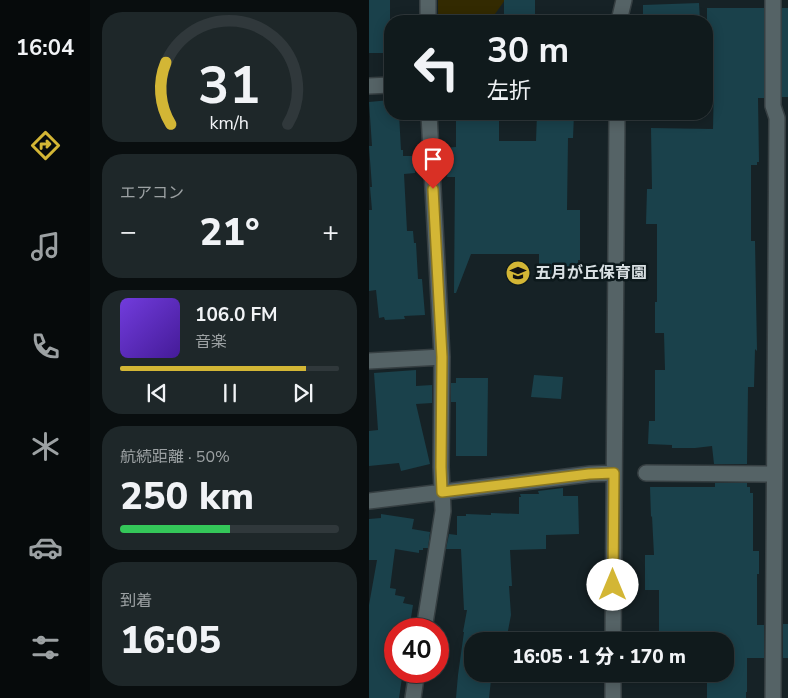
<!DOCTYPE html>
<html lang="ja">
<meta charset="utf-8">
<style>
:root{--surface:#101a1c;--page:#1e2729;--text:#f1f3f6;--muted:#9ca1a3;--line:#30383b;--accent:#d3b635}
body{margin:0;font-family:"Nunito Sans","Noto Sans JP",sans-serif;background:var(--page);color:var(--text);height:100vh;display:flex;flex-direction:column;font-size:19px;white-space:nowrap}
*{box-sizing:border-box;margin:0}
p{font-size:16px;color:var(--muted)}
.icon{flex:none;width:28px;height:28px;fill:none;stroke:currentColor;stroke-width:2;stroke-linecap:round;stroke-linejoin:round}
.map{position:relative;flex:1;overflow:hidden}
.drawer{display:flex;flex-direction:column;gap:12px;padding:12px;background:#090e0f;width:279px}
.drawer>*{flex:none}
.guide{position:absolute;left:15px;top:15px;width:329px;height:105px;border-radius:20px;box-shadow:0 2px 12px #0003,0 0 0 1px var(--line);background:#101a1c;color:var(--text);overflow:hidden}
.speed{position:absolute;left:15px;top:618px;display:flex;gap:10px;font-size:25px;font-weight:700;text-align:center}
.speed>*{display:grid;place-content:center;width:65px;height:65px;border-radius:50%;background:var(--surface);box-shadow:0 2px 12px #0003,0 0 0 1px var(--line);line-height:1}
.speed .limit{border:8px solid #d22;background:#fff;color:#111}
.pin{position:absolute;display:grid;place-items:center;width:42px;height:42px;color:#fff;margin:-51px -21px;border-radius:50% 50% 50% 0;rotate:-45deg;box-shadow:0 0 5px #0007}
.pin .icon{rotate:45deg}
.me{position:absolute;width:55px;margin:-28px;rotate:0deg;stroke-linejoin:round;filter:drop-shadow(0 0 4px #0008)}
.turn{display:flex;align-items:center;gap:18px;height:105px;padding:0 20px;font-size:22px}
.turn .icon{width:65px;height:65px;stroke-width:2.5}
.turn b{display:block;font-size:35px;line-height:42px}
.big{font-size:38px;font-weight:800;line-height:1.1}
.drawer .tile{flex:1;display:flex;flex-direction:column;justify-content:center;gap:8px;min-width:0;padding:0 18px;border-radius:20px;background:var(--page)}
.drawer .dial{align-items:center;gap:0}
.dial svg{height:130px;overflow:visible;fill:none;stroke:var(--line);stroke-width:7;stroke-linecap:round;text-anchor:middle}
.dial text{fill:var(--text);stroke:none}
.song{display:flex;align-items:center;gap:15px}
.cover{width:60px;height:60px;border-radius:8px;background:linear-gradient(135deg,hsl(260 70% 55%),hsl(260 70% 35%))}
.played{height:5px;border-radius:2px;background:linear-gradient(90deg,var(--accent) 85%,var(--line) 85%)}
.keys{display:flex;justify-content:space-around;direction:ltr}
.heat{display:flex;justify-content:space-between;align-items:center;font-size:28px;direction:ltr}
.charge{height:8px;border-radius:4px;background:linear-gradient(90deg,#34c759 50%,var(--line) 0)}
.trip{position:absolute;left:95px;top:632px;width:270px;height:50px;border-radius:20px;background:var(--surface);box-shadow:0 2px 12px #0003,0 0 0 1px var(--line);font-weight:800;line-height:50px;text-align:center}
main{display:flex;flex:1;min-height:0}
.dock{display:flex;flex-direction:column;width:90px;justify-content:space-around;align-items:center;background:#060a0b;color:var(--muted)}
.dock .icon{width:35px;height:35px}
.dock .on{color:var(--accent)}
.dock b{font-size:22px;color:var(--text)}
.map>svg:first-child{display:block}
.green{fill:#332a01}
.building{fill:#1a414b}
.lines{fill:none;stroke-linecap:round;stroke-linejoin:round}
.minor-casing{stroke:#363f42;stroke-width:18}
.minor{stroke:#556366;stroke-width:15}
.route-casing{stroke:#897622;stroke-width:12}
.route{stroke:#d3b635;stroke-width:9}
.labels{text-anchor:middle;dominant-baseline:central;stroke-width:5;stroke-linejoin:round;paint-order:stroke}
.poi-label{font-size:16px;font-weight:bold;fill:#d9e0e3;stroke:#0d191c;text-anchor:start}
</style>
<main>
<nav class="dock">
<b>16:04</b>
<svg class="icon on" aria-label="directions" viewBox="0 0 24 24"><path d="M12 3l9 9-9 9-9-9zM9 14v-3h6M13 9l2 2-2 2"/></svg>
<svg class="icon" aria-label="music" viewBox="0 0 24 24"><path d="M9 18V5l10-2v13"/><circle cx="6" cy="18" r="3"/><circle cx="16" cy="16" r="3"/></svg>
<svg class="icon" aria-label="phone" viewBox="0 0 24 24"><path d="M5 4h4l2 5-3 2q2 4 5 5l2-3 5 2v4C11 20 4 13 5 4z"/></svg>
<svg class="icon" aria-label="climate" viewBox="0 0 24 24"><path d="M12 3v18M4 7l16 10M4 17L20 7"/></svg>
<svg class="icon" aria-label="car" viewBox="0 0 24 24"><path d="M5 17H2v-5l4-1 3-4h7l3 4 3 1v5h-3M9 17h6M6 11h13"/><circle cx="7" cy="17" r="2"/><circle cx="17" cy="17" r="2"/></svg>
<svg class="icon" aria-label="filters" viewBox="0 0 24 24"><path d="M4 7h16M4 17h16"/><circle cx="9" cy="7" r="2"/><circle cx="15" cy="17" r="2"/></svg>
</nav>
<section class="drawer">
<div class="tile dial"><svg viewBox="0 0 100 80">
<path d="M14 69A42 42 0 1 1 86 69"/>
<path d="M14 69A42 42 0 0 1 11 31" stroke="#d3b635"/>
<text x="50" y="56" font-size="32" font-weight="700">31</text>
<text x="50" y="72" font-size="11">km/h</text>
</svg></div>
<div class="tile"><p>エアコン</p>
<div class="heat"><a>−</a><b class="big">21°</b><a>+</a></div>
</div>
<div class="tile">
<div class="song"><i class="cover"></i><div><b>106.0 FM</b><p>音楽</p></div></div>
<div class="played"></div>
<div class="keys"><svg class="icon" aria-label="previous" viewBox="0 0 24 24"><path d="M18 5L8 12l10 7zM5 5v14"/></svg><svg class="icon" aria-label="pause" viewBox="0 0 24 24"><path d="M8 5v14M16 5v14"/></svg><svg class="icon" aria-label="next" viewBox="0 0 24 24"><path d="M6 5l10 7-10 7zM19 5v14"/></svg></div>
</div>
<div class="tile"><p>航続距離 · 50%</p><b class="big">250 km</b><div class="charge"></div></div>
<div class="tile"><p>到着</p><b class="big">16:05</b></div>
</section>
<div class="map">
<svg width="420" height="698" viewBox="0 0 420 698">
<rect width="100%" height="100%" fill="#162226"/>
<path class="green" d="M 69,0 L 136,0 L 121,21 L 69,21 Z"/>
<path class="building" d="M 0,0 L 21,0 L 21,53 L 0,53 Z
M 135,0 L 166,0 L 166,21 L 135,21 Z
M 330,3 L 331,21 L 274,21 L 274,5 Z
M 338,8 L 395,8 L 395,98 L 389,98 L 390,162 L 388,162 L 388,165 L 382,165 L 382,241 L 386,241 L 388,351 L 386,349 L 385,387 L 379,387 L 378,464 L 345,464 L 343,446 L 326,448 L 303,448 L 303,445 L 279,444 L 280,421 L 286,421 L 286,370 L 296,370 L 295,333 L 286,333 L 286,302 L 288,302 L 288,224 L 277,224 L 278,189 L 283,189 L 282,128 L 344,129 L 345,81 L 341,36 L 338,36 Z
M 413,8 L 420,8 L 420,97 L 413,97 Z
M 21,100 L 21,114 L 30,114 L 32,150 L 34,150 L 34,156 L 45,156 L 46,173 L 35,174 L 38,231 L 44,231 L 45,243 L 47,243 L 49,279 L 53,279 L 56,315 L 35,316 L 36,319 L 16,320 L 15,317 L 10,318 L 7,290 L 0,291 L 0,210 L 3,210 L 1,187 L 3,187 L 0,146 L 3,146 L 0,102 Z
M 87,114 L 130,114 L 130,141 L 167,141 L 168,114 L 205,114 L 204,138 L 199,138 L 198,210 L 211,210 L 211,260 L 209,260 L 209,271 L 193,271 L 193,274 L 170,274 L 170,254 L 102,254 L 87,293 L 85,293 L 86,177 L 78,177 L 79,171 L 76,171 L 75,148 L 87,147 Z
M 47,370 L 47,386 L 63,385 L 63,403 L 47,404 L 61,464 L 32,471 L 30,463 L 0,466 L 0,431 L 9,430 L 5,373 Z
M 165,375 L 194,377 L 192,399 L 162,397 Z
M 87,378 L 119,378 L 118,456 L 87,456 L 87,402 L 82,402 L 82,383 L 87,383 Z
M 346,483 L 378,483 L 378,487 L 381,487 L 381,493 L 384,493 L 384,551 L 390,551 L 390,574 L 388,574 L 388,625 L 395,625 L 395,658 L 378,658 L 378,692 L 377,692 L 377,698 L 338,698 L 338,674 L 356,674 L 356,641 L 290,641 L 290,590 L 276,590 L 276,555 L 285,555 L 283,516 L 282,517 L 281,487 L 346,487 Z
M 194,488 L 194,496 L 209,496 L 210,534 L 177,535 L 177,549 L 141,550 L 143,586 L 140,586 L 142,615 L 137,641 L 104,641 L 104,674 L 120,674 L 119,679 L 122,680 L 120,698 L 87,698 L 89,675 L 95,632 L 94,632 L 98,610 L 95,610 L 92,549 L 77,549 L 80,534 L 88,535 L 88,516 L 97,516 L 97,514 L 122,515 L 122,513 L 150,514 L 150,497 L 152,497 L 151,494 L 170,494 L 169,491 Z
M 12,514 L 45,519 L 43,529 L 61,532 L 59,548 L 54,548 L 54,550 L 50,550 L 50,553 L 26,549 L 21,588 L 27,589 L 26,595 L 36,597 L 34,603 L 44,605 L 41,624 L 38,624 L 37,627 L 26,626 L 26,671 L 34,671 L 30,698 L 0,698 L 0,605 L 8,560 L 0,560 L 0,519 L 12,518 Z
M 414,624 L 420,624 L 420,658 L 414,658 Z"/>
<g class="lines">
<defs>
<path id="minor" d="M 59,21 L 59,0
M 250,21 L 255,0
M 0,86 L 21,85
M 0,361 L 73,357
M 277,473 L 405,474
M 0,501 L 221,474 L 245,473
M 55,629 L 74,511 L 72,467 L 73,357 L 60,114
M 244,641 L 248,114
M 44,698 L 48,671
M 244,698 L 244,674
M 404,698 L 408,118 L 404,106 L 404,0"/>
</defs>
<use href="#minor" class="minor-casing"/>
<use href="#minor" class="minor"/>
</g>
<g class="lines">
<defs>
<path id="route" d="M 64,189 L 73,357 L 72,467 L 73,492 L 220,474 L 245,473 L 244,585"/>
</defs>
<use href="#route" class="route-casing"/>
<use href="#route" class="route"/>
</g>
<defs>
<symbol id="school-disc" viewBox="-11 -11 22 22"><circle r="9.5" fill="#d3b635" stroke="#0d191c"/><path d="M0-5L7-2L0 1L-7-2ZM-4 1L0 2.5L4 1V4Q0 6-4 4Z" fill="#111"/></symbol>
</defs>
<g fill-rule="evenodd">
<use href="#school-disc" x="135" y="259" width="28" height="28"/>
</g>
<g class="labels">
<g class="poi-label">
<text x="166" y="273">五月が丘保育園</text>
</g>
</g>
</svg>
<div class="speed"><div class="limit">40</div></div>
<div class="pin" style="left:64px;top:189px;background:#d93025"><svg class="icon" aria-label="arrive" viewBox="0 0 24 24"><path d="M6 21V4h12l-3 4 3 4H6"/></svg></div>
<svg class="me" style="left:244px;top:585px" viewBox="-20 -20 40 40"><circle r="19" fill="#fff"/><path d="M0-13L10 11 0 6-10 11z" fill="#d3b635"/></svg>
<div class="trip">16:05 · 1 分 · 170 m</div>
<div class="guide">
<div class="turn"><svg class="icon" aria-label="left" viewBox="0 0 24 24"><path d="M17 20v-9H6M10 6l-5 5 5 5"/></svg><div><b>30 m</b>左折</div></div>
</div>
</div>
</main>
